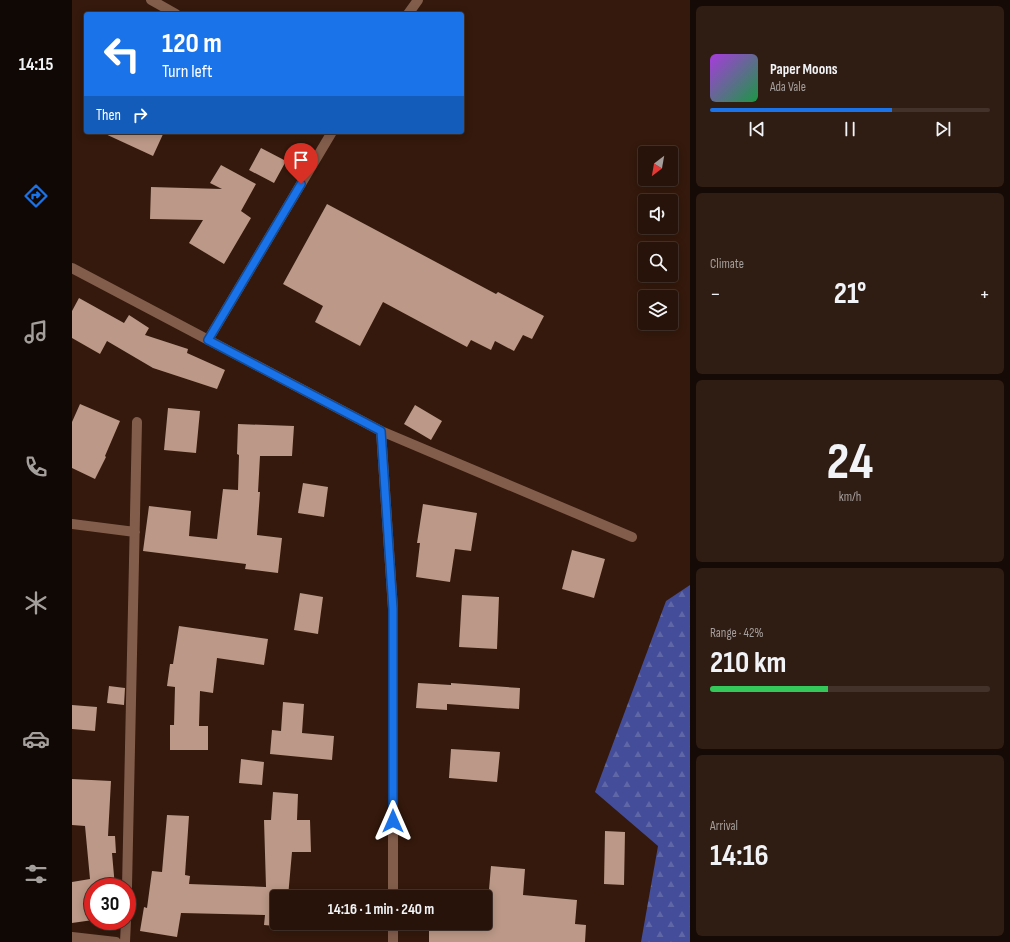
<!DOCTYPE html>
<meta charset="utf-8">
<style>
:root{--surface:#271309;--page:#2f1c12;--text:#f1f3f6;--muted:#a49e9c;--line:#43322a;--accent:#1a73e8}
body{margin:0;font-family:"Sofia Sans Condensed",sans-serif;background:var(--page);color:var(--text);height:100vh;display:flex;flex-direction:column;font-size:15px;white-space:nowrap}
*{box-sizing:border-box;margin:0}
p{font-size:13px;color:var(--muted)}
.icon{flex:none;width:22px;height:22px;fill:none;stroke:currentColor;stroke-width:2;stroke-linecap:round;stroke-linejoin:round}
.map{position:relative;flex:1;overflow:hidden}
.sheet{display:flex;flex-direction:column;gap:6px;padding:6px;background:#150a05;width:320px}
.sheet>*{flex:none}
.guide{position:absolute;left:12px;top:12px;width:380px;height:122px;border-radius:4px;box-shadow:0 2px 10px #0003,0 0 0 1px var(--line);background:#1a73e8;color:#fff;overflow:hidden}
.needle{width:26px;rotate:211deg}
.controls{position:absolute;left:566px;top:146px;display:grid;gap:8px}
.controls a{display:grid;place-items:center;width:40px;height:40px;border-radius:4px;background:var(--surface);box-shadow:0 2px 10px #0003,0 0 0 1px var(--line);font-size:20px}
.speed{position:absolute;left:12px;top:878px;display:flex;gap:8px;font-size:20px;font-weight:700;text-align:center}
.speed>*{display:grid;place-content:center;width:52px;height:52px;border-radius:50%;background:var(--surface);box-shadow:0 2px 10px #0003,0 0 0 1px var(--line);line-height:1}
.speed .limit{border:6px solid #d22;background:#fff;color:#111}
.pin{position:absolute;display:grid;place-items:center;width:34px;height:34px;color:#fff;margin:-41px -17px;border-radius:50% 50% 50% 0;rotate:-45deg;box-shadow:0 0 4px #0007}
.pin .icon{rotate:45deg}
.me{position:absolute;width:44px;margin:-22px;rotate:0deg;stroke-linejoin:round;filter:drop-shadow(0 0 3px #0008)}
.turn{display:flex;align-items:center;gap:14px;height:84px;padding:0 12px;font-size:18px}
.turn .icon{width:52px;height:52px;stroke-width:2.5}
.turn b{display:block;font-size:28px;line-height:34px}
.then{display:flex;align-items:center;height:38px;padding:0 12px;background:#0003;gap:8px;font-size:15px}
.big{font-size:30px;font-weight:700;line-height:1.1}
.sheet .card{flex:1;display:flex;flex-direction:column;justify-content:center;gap:6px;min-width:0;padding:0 14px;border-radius:6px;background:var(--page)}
.sheet .dial{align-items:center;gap:0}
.dial b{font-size:52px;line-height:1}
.song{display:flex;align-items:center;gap:12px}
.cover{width:48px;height:48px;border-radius:6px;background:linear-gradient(135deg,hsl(280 70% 55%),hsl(140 70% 35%))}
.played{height:4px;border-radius:2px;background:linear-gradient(90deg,var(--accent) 65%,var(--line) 65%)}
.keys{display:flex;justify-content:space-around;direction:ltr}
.heat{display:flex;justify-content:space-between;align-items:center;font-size:22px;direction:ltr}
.charge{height:6px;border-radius:3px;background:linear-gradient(90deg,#34c759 42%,var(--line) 0)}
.trip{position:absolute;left:198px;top:890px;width:222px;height:40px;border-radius:4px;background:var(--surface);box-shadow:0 2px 10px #0003,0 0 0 1px var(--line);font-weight:700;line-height:40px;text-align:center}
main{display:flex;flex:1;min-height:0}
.menu{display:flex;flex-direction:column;width:72px;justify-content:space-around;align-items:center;background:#100804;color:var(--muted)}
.menu .icon{width:28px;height:28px}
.menu .current{color:var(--accent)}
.menu b{font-size:18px;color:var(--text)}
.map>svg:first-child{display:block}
.forest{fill:url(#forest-firs)}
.building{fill:#bb9887}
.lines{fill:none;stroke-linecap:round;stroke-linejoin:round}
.minor{stroke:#825d4c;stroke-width:10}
.route-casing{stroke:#114b97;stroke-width:10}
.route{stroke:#1a73e8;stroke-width:7}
</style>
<main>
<nav class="menu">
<b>14:15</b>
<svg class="icon current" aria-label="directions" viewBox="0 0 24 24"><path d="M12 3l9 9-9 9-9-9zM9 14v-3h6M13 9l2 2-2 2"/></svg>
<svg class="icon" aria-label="music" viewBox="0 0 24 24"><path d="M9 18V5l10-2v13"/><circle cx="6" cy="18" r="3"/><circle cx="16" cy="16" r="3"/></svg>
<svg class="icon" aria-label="phone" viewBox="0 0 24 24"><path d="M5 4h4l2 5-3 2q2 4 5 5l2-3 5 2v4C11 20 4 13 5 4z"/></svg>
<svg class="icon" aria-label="climate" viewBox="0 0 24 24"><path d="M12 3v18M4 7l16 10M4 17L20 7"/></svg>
<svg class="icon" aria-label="car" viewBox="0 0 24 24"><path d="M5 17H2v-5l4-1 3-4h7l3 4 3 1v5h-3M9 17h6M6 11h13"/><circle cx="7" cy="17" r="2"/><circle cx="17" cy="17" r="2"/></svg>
<svg class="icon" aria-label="filters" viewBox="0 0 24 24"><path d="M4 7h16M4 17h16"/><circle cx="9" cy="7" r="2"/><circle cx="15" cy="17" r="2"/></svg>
</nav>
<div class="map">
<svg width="618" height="942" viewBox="0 0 618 942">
<defs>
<pattern id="forest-firs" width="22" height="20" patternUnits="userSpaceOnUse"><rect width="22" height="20" fill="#444d99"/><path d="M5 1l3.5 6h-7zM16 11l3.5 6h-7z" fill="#6067a7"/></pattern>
</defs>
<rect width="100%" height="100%" fill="#34190c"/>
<path class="forest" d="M 618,585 L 618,942 L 569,942 L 586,846 L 523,792 L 594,601 Z"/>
<path class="building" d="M 29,132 L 92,132 L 81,156 Z
M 189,148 L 214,161 L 202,183 L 177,170 Z
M 149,165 L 184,184 L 169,211 L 179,218 L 152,264 L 117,243 L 131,220 L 78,219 L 79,187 L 150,189 L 138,183 Z
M 255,204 L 424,294 L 426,292 L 472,316 L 460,339 L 451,335 L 442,351 L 423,341 L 419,350 L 399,340 L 395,347 L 311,302 L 288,346 L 243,322 L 251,306 L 211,284 Z
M 7,298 L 52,323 L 57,315 L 77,328 L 73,335 L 116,349 L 115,353 L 153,370 L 145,389 L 81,368 L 35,341 L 28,354 L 0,338 L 0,311 Z
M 8,404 L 48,421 L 33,456 L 34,457 L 23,479 L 0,468 L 0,422 Z
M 343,405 L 370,421 L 359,440 L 332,424 Z
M 96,408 L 128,411 L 124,453 L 92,450 Z
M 166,424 L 222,426 L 220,456 L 188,456 L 186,492 L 188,492 L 185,535 L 210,538 L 206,573 L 173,569 L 174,564 L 71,551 L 77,506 L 119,511 L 117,536 L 145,539 L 151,489 L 166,490 L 167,455 L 165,454 Z
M 231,483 L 256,487 L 252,517 L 226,513 Z
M 351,504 L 405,513 L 399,551 L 383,549 L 378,582 L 344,577 L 348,543 L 345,543 Z
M 500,550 L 533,559 L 522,598 L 490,589 Z
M 228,593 L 251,597 L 246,634 L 222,630 Z
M 390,595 L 427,597 L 425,649 L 387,647 Z
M 107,626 L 196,639 L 192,665 L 145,658 L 141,693 L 128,691 L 127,726 L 136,726 L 136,750 L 98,750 L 98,725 L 102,725 L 103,687 L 95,686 L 98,664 L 101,664 Z
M 346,683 L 379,685 L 379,683 L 448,688 L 447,709 L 375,704 L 375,710 L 344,708 Z
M 37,686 L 53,688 L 52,705 L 35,703 Z
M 211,702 L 232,704 L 230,733 L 262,736 L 260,760 L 198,754 L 200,730 L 209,731 Z
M 0,705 L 25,707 L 23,731 L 0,729 Z
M 379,749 L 428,752 L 425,782 L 377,778 Z
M 169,759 L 192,762 L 190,785 L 167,783 Z
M 0,779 L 39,781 L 36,836 L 43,836 L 44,853 L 40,853 L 43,887 L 21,887 L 21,920 L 0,923 L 0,882 L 18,879 L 13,826 L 0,825 Z
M 201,792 L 226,794 L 225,820 L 238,820 L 239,852 L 220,852 L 216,897 L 205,897 L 205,923 L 215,923 L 214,927 L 192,925 L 193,915 L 109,913 L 105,937 L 68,931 L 72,907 L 75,908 L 80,871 L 90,872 L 95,815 L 117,816 L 113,875 L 118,876 L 117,884 L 194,887 L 192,820 L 199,820 Z
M 533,831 L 553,832 L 552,885 L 532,884 Z
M 419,866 L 453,869 L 451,895 L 505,900 L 503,924 L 514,925 L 513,942 L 357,942 L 357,926 L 414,925 Z"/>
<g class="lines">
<path class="minor" d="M 79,0 L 104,14
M 336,14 L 346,0
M 0,268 L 309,431 L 560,537
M 136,340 L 260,132
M 309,431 L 321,609 L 321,897
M 0,524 L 63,532
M 55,887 L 65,422
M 321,923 L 321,942
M 0,937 L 44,942
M 53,942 L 54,921"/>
</g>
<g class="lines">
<defs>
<path id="route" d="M 229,184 L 136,340 L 309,431 L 321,609 L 321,821"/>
</defs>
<use href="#route" class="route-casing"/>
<use href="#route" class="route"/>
</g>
</svg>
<div class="controls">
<a><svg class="needle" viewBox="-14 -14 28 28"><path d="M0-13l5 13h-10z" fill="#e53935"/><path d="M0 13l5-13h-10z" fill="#a49e9c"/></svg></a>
<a><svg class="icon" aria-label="sound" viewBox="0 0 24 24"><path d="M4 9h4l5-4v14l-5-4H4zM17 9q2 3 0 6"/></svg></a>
<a><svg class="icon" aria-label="search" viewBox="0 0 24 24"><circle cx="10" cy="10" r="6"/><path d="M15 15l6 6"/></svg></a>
<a><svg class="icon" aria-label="layers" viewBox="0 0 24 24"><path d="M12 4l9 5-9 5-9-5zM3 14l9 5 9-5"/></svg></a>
</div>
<div class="speed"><div class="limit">30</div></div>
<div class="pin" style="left:229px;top:184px;background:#d93025"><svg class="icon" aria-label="arrive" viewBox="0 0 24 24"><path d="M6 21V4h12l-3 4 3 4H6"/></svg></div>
<svg class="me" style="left:321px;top:821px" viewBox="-20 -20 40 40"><path d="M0-17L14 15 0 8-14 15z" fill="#1a73e8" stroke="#fff" stroke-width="4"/></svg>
<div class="trip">14:16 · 1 min · 240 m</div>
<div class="guide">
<div class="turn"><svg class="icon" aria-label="left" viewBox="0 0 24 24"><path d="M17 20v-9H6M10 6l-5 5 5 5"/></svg><div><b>120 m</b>Turn left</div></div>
<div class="then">Then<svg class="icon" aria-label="right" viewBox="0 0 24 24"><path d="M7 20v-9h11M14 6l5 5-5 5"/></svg></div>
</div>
</div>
<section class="sheet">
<div class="card">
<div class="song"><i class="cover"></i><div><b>Paper Moons</b><p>Ada Vale</p></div></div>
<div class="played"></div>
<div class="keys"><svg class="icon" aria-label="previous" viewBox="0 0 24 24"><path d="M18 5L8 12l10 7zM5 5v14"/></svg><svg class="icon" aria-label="pause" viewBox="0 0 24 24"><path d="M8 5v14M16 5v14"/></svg><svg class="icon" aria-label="next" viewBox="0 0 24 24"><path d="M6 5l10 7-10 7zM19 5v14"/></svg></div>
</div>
<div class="card"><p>Climate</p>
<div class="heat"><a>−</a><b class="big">21°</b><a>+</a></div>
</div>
<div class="card dial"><b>24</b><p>km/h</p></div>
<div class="card"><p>Range · 42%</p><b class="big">210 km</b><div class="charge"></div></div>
<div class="card"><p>Arrival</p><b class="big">14:16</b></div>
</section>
</main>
